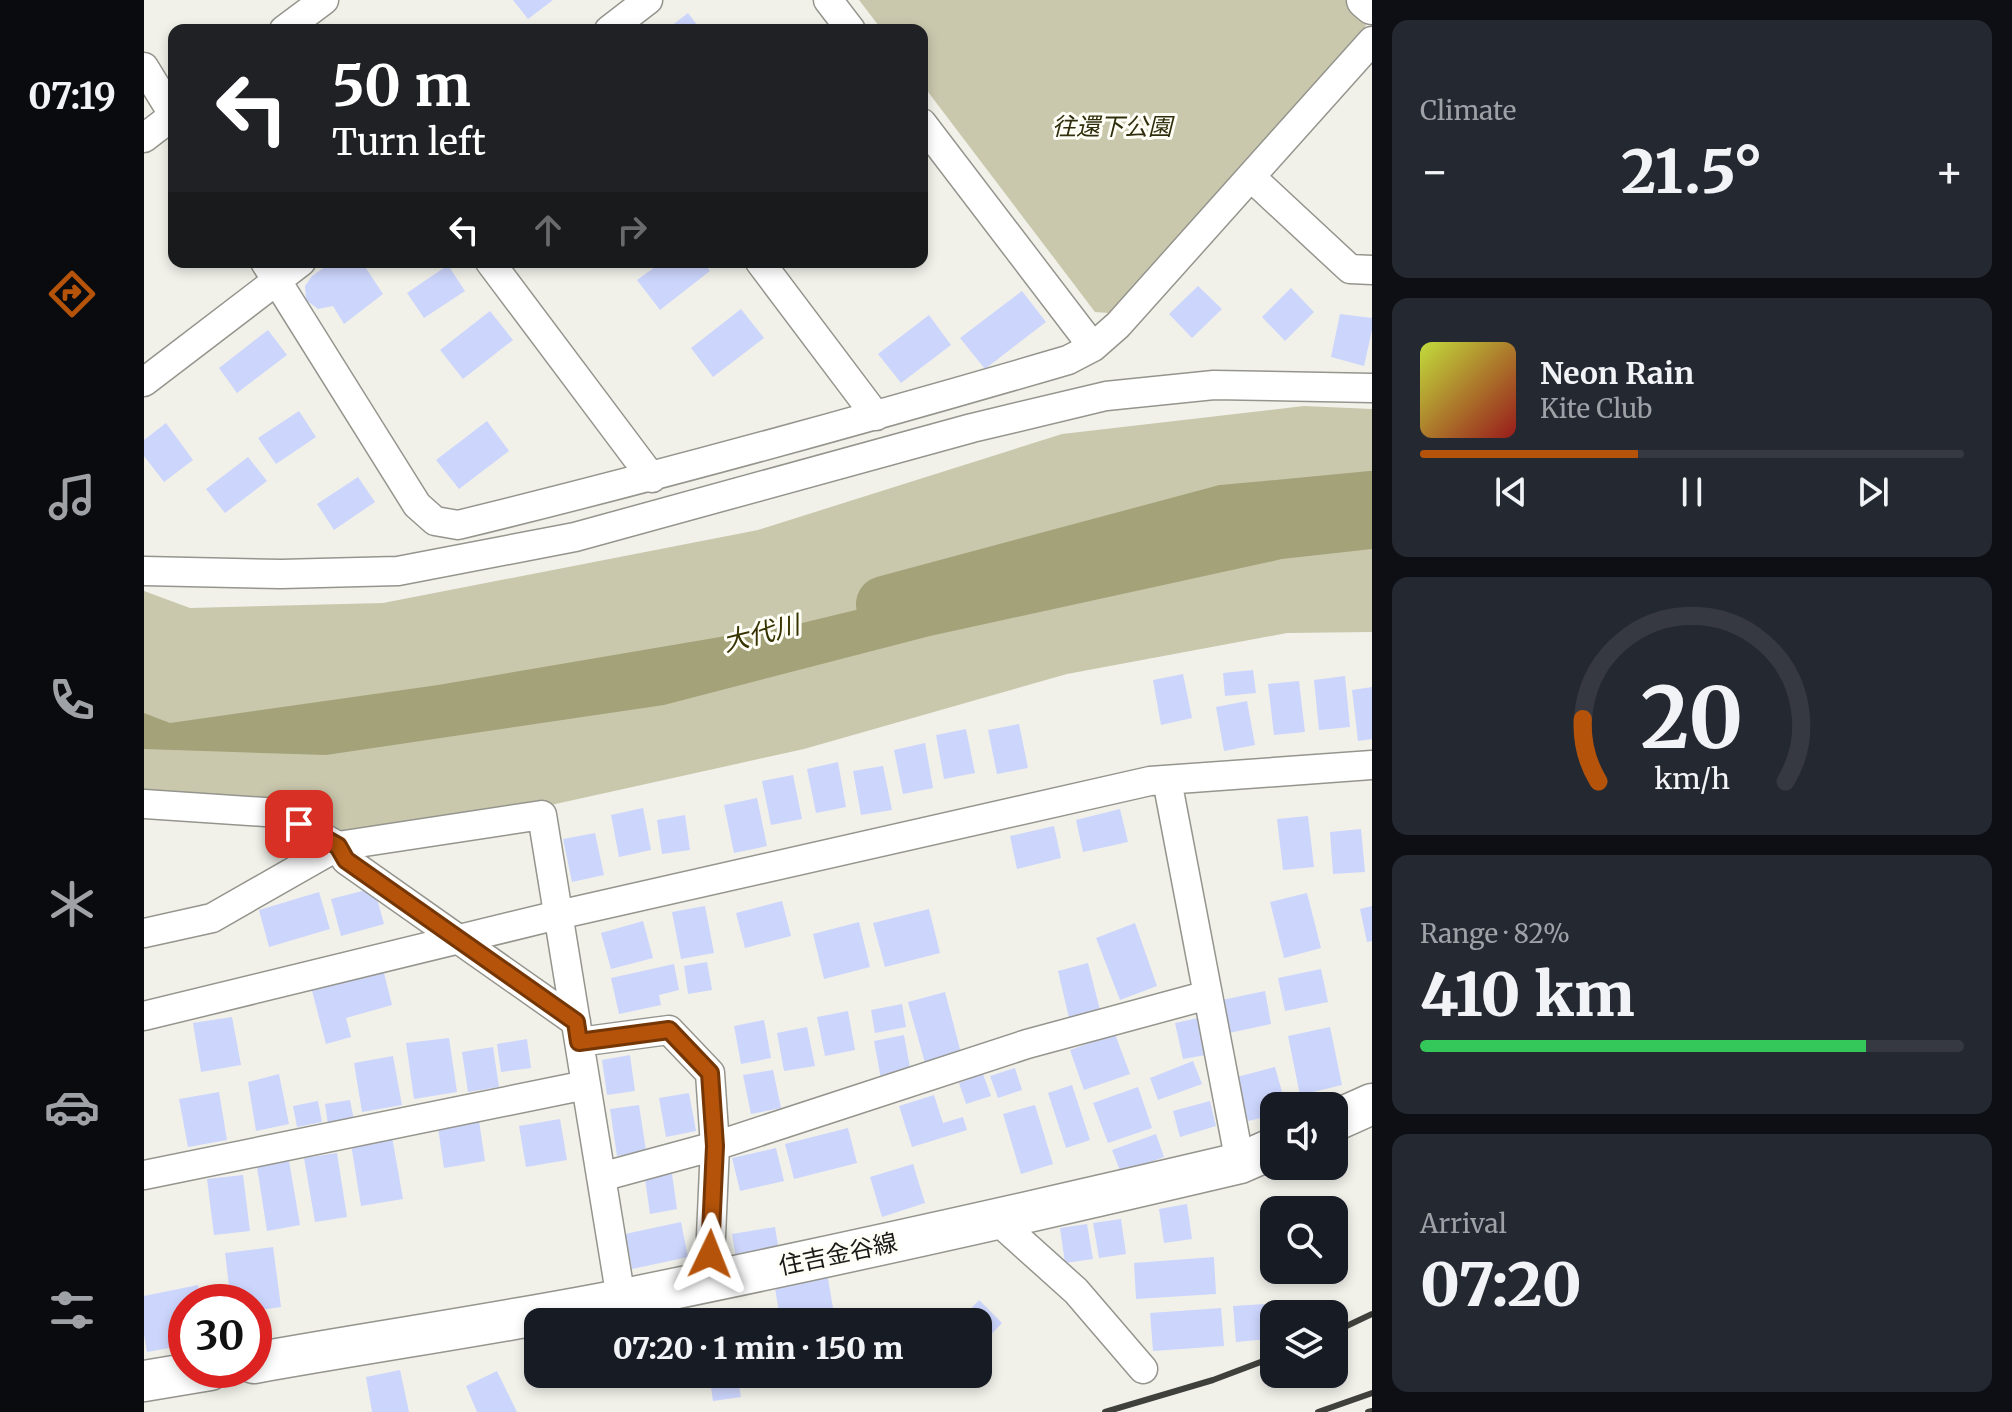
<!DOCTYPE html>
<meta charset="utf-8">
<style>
:root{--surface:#171b24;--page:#242831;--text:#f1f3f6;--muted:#9ea1a6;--line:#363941;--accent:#b45309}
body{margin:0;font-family:Merriweather,"Noto Sans JP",serif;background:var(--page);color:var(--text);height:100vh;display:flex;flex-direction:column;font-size:30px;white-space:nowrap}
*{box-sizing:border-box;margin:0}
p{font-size:26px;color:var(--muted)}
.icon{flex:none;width:44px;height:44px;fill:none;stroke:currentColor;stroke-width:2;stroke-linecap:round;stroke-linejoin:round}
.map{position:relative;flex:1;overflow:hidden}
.drawer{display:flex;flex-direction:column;gap:20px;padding:20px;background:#0d0f14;width:640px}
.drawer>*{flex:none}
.hud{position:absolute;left:24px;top:24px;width:760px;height:244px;border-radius:16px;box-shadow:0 4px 12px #0003;background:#202124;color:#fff;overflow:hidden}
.tools{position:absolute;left:1116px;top:1092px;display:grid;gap:16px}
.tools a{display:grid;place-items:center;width:88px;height:88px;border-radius:16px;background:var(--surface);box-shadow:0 4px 12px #0003;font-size:40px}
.speed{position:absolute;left:24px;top:1284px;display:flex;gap:16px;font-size:40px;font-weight:700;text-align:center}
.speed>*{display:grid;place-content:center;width:104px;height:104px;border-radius:50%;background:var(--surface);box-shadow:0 4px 12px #0003;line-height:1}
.speed .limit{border:12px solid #d22;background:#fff;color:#111}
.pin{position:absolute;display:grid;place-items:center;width:68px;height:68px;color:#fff;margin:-34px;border-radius:16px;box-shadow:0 4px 12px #0006}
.me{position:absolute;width:88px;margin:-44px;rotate:2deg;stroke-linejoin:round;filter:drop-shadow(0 0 6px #0008)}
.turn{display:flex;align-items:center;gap:28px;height:168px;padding:0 32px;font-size:36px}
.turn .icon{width:104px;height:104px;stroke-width:2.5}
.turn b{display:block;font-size:56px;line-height:68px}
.lanes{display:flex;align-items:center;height:76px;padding:0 32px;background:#0003;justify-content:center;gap:40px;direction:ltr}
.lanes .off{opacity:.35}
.big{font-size:60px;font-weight:800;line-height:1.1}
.drawer .tile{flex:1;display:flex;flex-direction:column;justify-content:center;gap:12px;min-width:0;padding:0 28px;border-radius:16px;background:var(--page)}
.drawer .dial{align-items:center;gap:0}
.dial svg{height:208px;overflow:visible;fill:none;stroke:var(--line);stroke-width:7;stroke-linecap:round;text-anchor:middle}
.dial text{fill:var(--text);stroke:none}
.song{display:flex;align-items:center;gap:24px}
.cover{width:96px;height:96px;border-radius:12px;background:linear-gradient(135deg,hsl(70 70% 55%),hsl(0 70% 35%))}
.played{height:8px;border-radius:4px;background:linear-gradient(90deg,var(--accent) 40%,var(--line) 40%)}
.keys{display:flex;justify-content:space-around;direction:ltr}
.heat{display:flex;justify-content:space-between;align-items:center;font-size:44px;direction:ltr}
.charge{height:12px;border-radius:6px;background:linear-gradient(90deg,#34c759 82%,var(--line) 0)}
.trip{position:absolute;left:380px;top:1308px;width:468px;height:80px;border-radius:16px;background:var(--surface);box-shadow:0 4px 12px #0003;font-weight:800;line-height:80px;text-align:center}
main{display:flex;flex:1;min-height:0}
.tabs{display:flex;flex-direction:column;width:144px;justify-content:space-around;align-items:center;background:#090b0e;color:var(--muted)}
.tabs .icon{width:56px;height:56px}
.tabs .selected{color:var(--accent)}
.tabs b{font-size:36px;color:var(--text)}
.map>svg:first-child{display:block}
.green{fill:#c9c8ad}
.water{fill:#a4a279}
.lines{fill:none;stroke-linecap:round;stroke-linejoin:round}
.river{stroke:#a4a279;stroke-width:56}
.building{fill:#ccd5fc}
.minor-casing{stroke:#95958e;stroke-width:31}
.tertiary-casing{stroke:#95958e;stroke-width:39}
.secondary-casing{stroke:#95958e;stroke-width:43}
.minor{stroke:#fff;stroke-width:28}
.tertiary{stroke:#fff;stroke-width:36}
.secondary{stroke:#fff;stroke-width:40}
.rail{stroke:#3f3f3c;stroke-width:6}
.route-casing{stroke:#753606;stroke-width:20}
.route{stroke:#b45309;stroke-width:14}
.labels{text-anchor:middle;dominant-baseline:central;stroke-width:6;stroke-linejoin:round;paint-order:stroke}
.park-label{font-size:24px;font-style:italic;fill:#302e0c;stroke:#fefef7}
.street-label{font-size:24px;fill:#191917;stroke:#fefef7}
.water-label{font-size:26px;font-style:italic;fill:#373300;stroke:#fefef7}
</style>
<main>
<nav class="tabs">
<b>07:19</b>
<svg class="icon selected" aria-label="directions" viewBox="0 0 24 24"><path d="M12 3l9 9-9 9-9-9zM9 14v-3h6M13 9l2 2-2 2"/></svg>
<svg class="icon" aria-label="music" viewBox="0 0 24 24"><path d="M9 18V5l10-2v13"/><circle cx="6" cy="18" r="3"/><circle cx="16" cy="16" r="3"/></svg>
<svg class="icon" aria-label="phone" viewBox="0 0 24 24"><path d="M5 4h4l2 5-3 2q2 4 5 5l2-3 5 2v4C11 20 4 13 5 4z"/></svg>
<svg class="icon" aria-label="climate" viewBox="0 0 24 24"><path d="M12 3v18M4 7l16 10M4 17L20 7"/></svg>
<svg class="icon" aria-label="car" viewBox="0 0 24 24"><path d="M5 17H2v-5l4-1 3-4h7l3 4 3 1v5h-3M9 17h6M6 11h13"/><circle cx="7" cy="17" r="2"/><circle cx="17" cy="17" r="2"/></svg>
<svg class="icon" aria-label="filters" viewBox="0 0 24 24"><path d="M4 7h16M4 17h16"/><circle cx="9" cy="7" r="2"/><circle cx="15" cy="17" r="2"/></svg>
</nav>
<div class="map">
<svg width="1228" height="1412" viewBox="0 0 1228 1412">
<rect width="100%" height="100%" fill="#f1f1ea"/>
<path class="green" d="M 715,0 L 1201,0 L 1222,18 L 1221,39 L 965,313 L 951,312 L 778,84 L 778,30 L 738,30 Z
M 1160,406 L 1228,409 L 1228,632 L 1143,633 L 923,674 L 660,749 L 290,831 L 194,846 L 129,807 L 0,797 L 0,591 L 46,608 L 239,603 L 614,530 L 918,434 Z"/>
<path class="water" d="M 1228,485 L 1228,549 L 1138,559 L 786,636 L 520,705 L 182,755 L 0,749 L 0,713 L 26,723 L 294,685 L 658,623 Z"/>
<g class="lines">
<path class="river" d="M 740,604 L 1079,513 L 1228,499"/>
</g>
<path class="building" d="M 369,0 L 409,0 L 384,19 Z
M 544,13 L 557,30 L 522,30 Z
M 188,262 L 218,262 L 239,294 L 200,324 L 189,306 L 174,309 L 162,300 L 161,286 L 168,276 Z
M 518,262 L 560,262 L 566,271 L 516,310 L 493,280 Z
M 304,265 L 321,291 L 280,318 L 263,293 Z
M 1054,286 L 1078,309 L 1048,338 L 1025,314 Z
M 1147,288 L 1170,312 L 1141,341 L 1118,317 Z
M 878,291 L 902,322 L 841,369 L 816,338 Z
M 597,309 L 620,338 L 569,377 L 547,348 Z
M 346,311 L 369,340 L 319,379 L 296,350 Z
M 1196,314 L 1228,318 L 1228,330 L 1220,366 L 1187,357 Z
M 785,315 L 807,345 L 757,383 L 734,354 Z
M 124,330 L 143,355 L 93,393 L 75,368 Z
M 155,411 L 172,437 L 132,464 L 114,438 Z
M 343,421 L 365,451 L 315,489 L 292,460 Z
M 22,423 L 49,460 L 20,482 L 0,456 L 0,440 Z
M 104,457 L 123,481 L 81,513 L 62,489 Z
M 214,477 L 231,502 L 190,530 L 173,504 Z
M 1109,670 L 1112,693 L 1081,696 L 1079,673 Z
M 1039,674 L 1048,718 L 1017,725 L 1009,680 Z
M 1201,676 L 1206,727 L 1175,730 L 1170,680 Z
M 1155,681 L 1161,732 L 1130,735 L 1124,684 Z
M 1228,687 L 1228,739 L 1214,741 L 1208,690 Z
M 1103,701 L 1111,745 L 1080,751 L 1072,707 Z
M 875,724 L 884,768 L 853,774 L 844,730 Z
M 822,729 L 831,773 L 800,779 L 792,735 Z
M 781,743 L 789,788 L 759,794 L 750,750 Z
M 694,762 L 702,807 L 672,813 L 663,769 Z
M 739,766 L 748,810 L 717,815 L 709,771 Z
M 649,775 L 658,819 L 627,825 L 618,781 Z
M 613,798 L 623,846 L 590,853 L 580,805 Z
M 499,808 L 507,850 L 475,857 L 467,815 Z
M 976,809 L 984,842 L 939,852 L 932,820 Z
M 541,815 L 546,850 L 518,854 L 513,820 Z
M 1164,816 L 1170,867 L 1139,870 L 1133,819 Z
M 910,826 L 917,858 L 873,869 L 866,836 Z
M 1217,829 L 1221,872 L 1189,874 L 1186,832 Z
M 451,833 L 460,875 L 428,882 L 419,839 Z
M 230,888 L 240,924 L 197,936 L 187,899 Z
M 175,892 L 186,929 L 125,947 L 115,910 Z
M 1163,893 L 1177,948 L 1140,958 L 1126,902 Z
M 638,901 L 647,936 L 601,948 L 592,913 Z
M 561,906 L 570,953 L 537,959 L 528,912 Z
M 1228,906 L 1228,941 L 1223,942 L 1216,909 Z
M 785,909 L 796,953 L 741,967 L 729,923 Z
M 499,921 L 509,958 L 467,969 L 457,933 Z
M 715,922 L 726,967 L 680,979 L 669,934 Z
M 991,923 L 1013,986 L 976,1000 L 952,938 Z
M 563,962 L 568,990 L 544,994 L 540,966 Z
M 944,963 L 956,1010 L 925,1018 L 914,971 Z
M 530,964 L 535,990 L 515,995 L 517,1005 L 475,1014 L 467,978 Z
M 239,969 L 248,1005 L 202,1018 L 207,1037 L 182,1044 L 167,987 Z
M 1177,969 L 1184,1002 L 1141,1011 L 1134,978 Z
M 1121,991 L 1127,1024 L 1085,1033 L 1078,1000 Z
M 801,992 L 817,1053 L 781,1063 L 764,1002 Z
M 758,1004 L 762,1027 L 731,1033 L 727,1010 Z
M 704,1011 L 711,1050 L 681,1056 L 673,1017 Z
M 88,1017 L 97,1065 L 57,1072 L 49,1023 Z
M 1054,1018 L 1062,1055 L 1039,1059 L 1031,1023 Z
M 620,1020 L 627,1058 L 597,1064 L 590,1026 Z
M 663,1027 L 671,1066 L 640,1071 L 633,1033 Z
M 1186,1027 L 1198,1085 L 1156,1095 L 1144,1036 Z
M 971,1034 L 986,1074 L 940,1090 L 926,1050 Z
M 760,1035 L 767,1073 L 737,1079 L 730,1041 Z
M 305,1038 L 313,1092 L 270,1099 L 262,1043 Z
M 383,1039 L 387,1068 L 357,1072 L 353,1044 Z
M 349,1047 L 355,1087 L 324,1092 L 318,1052 Z
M 486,1055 L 491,1091 L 463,1095 L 458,1060 Z
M 249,1056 L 258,1105 L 218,1112 L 210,1063 Z
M 1049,1061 L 1058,1084 L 1014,1100 L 1006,1078 Z
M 1131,1067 L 1142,1106 L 1130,1106 L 1130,1115 L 1104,1121 L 1093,1077 Z
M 871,1068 L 878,1090 L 854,1098 L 846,1076 Z
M 629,1070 L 637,1108 L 607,1114 L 599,1075 Z
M 135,1074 L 145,1124 L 112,1131 L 104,1082 Z
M 839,1074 L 847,1096 L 822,1104 L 815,1083 Z
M 928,1085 L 946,1140 L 922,1148 L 904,1093 Z
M 994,1087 L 1008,1128 L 964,1143 L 949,1103 Z
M 75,1092 L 83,1140 L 44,1147 L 35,1099 Z
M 545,1093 L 552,1131 L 522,1137 L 515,1098 Z
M 790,1095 L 799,1123 L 819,1117 L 823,1130 L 768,1147 L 755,1106 Z
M 206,1100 L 210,1120 L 184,1125 L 181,1104 Z
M 174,1101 L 178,1122 L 153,1127 L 149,1106 Z
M 1066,1101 L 1072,1126 L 1036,1137 L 1029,1111 Z
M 495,1105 L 502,1151 L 473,1156 L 466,1109 Z
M 891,1105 L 909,1164 L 877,1174 L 859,1114 Z
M 416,1119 L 423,1160 L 382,1167 L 375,1126 Z
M 335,1121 L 341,1161 L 300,1168 L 294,1128 Z
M 704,1128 L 713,1163 L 650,1179 L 641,1144 Z
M 1012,1134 L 1020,1157 L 977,1173 L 968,1150 Z
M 248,1137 L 259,1199 L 217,1206 L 207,1144 Z
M 632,1148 L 640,1181 L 596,1191 L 588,1158 Z
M 193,1153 L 203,1217 L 171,1222 L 160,1158 Z
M 145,1161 L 156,1225 L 123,1231 L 113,1167 Z
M 769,1164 L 781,1203 L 738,1217 L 726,1177 Z
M 528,1174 L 533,1209 L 506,1214 L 501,1179 Z
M 99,1175 L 106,1231 L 70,1235 L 63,1179 Z
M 1043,1204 L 1048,1239 L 1020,1243 L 1015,1209 Z
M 977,1219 L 982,1254 L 955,1258 L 949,1223 Z
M 537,1222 L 544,1257 L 488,1269 L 481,1234 Z
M 943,1224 L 949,1259 L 921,1263 L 916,1228 Z
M 631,1227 L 635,1251 L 592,1258 L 588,1234 Z
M 129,1247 L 137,1307 L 110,1311 L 110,1302 L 87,1302 L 81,1253 Z
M 1070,1257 L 1072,1294 L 992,1299 L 990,1263 Z
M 683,1273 L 689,1308 L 636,1318 L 630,1282 Z
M 54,1285 L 57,1302 L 42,1302 L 42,1345 L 3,1352 L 0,1334 L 0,1296 Z
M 835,1300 L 858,1323 L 837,1345 L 834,1342 L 834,1322 L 814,1322 Z
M 1121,1304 L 1124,1339 L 1092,1342 L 1089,1306 Z
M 1077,1308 L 1080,1346 L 1009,1351 L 1006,1313 Z
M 589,1312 L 591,1322 L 562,1322 L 561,1316 Z
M 256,1370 L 265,1412 L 228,1412 L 222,1377 Z
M 353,1371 L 373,1412 L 333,1412 L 322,1386 Z
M 565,1374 L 593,1374 L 597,1397 L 569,1401 Z"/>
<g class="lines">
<defs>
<path id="minor" d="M 684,0 L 707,30
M 140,30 L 180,0
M 465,30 L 504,0
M 0,67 L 30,116
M 778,123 L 949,347
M 0,138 L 30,115
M 1108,178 L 1206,269 L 1228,270
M 121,262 L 273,505 L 291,521 L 314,525 C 519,475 722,419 924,360 L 949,347 L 974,325 L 1228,41
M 346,262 L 508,478
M 616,262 L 732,416
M 0,382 L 157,262
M 0,571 L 137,574 L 254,571 L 431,537 L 828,428 L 962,396 L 1070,385 L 1228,388
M 1023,780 L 1096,1163
M 0,804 L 135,813 L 194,846 L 202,860 L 432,1022
M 0,933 L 68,918 L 194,846 L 398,815 L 477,1299
M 0,1016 L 414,915 L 1006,781 L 1228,765
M 435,1042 L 525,1030 L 566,1073 L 571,1146 L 565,1281
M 0,1175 L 442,1085
M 457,1177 L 571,1146 L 883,1044 L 1064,995
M 853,1220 L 932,1291 L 999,1369"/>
<path id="tertiary" d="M 1221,0 L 1228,6"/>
<path id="secondary" d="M 1190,1121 L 1228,1104
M 110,1363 C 233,1341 358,1323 480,1299 C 687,1257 892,1211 1096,1163 L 1130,1148
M 0,1381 L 66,1370"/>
</defs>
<use href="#minor" class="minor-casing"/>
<use href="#tertiary" class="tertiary-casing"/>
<use href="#secondary" class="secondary-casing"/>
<use href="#minor" class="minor"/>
<use href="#tertiary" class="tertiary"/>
<use href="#secondary" class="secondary"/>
<path class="rail" d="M 1190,1332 L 1228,1314
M 961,1412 L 1069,1380 L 1130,1357
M 1174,1412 L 1228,1393
M 1224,1412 L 1228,1411"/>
</g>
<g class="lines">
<defs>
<path id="route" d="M 155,824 L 194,846 L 202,860 L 432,1022 L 435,1042 L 525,1030 L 566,1073 L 571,1146 L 566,1254"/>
</defs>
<use href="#route" class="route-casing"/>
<use href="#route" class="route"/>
</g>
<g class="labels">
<g class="park-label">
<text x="968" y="126">往還下公園</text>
</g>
<g class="street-label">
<text transform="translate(694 1254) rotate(-12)">住吉金谷線</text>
</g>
<g class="water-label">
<text transform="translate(617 633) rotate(-14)">大代川</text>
</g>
</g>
</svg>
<div class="tools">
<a><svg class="icon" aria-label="sound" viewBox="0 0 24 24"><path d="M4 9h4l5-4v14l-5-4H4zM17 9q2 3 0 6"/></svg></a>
<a><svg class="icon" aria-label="search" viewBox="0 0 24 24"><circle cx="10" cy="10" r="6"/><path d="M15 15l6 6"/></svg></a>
<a><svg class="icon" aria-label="layers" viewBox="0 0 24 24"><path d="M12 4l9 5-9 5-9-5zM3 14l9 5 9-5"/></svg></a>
</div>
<div class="speed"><div class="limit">30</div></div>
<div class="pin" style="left:155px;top:824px;background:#d93025"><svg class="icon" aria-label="arrive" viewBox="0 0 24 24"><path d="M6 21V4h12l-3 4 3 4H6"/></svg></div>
<svg class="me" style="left:566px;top:1254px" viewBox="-20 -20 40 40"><path d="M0-17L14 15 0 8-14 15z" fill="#b45309" stroke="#fff" stroke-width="4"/></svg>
<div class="trip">07:20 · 1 min · 150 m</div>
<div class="hud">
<div class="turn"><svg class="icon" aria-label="left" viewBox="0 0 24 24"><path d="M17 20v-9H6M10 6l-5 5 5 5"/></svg><div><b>50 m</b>Turn left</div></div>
<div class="lanes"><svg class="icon" aria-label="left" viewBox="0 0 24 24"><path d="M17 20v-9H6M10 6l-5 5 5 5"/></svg><svg class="icon off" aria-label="ahead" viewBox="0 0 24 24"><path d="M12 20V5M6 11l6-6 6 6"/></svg><svg class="icon off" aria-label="right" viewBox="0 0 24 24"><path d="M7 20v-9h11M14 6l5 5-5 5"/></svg></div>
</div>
</div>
<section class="drawer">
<div class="tile"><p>Climate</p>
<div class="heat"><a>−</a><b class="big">21.5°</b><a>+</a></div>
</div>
<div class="tile">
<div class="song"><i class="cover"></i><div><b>Neon Rain</b><p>Kite Club</p></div></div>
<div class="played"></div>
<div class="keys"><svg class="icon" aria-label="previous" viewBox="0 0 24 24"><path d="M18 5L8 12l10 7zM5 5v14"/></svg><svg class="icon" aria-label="pause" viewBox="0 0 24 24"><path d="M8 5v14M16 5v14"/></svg><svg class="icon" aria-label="next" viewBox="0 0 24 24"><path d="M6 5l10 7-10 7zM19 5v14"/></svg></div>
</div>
<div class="tile dial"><svg viewBox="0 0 100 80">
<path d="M14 69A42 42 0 1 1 86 69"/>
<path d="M14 69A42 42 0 0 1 8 45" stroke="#b45309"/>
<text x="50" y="56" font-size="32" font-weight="700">20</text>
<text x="50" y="72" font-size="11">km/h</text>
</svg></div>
<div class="tile"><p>Range · 82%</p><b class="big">410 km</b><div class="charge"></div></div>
<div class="tile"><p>Arrival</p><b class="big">07:20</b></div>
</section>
</main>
